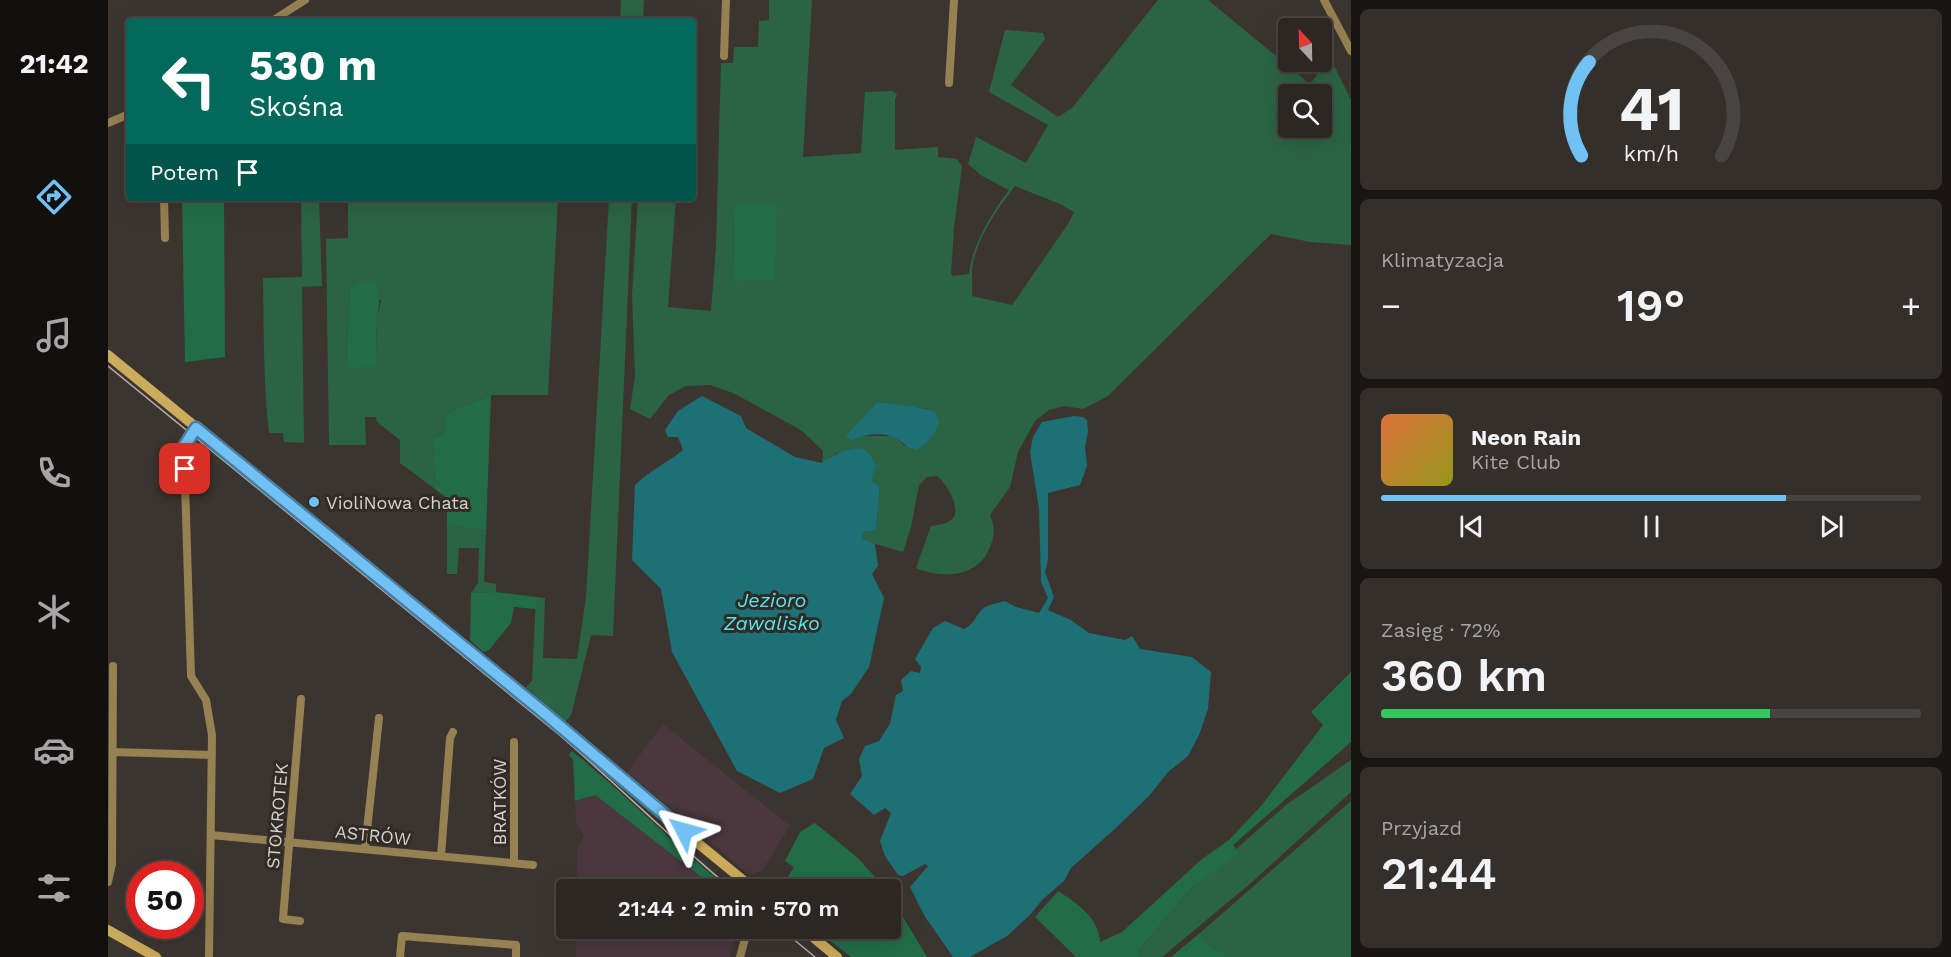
<!DOCTYPE html>
<html lang="pl">
<meta charset="utf-8">
<style>
:root{--surface:#2d2723;--page:#352f2b;--text:#f1f3f6;--muted:#a7a5a6;--line:#484441;--accent:#71c1f5}
body{margin:0;font-family:"Work Sans",sans-serif;background:var(--page);color:var(--text);height:100vh;display:flex;flex-direction:column;font-size:22px;white-space:nowrap}
*{box-sizing:border-box;margin:0}
p{font-size:20px;color:var(--muted)}
.icon{flex:none;width:33px;height:33px;fill:none;stroke:currentColor;stroke-width:2;stroke-linecap:round;stroke-linejoin:round}
.map{position:relative;flex:1;overflow:hidden}
.details{display:flex;flex-direction:column;gap:9px;padding:9px;background:#191513;width:600px}
.details>*{flex:none}
.guide{position:absolute;left:18px;top:18px;width:570px;height:183px;border-radius:6px;box-shadow:0 6px 24px #0002,0 0 0 2px var(--line);background:#00695c;color:#fff;overflow:hidden}
.needle{width:39px;rotate:338deg}
.fabs{position:absolute;left:1170px;top:18px;display:grid;gap:12px}
.fabs a{display:grid;place-items:center;width:54px;height:54px;border-radius:6px;background:var(--surface);box-shadow:0 6px 24px #0002,0 0 0 2px var(--line);font-size:30px}
.speed{position:absolute;left:18px;top:861px;display:flex;gap:12px;font-size:30px;font-weight:700;text-align:center}
.speed>*{display:grid;place-content:center;width:78px;height:78px;border-radius:50%;background:var(--surface);box-shadow:0 6px 24px #0002,0 0 0 2px var(--line);line-height:1}
.speed .limit{border:9px solid #d22;background:#fff;color:#111}
.pin{position:absolute;display:grid;place-items:center;width:51px;height:51px;color:#fff;margin:-26px;border-radius:12px;box-shadow:0 3px 9px #0006}
.me{position:absolute;width:66px;margin:-33px;rotate:309deg;stroke-linejoin:round;filter:drop-shadow(0 0 4px #0008)}
.turn{display:flex;align-items:center;gap:21px;height:126px;padding:0 24px;font-size:27px}
.turn .icon{width:78px;height:78px;stroke-width:2.5}
.turn b{display:block;font-size:42px;line-height:51px}
.then{display:flex;align-items:center;height:57px;padding:0 24px;background:#0003;gap:12px;font-size:22px}
.big{font-size:45px;font-weight:600;line-height:1.1}
.details .widget{flex:1;display:flex;flex-direction:column;justify-content:center;gap:9px;min-width:0;padding:0 21px;border-radius:9px;background:var(--page)}
.details .dial{align-items:center;gap:0}
.dial svg{height:156px;overflow:visible;fill:none;stroke:var(--line);stroke-width:7;stroke-linecap:round;text-anchor:middle}
.dial text{fill:var(--text);stroke:none}
.song{display:flex;align-items:center;gap:18px}
.cover{width:72px;height:72px;border-radius:9px;background:linear-gradient(135deg,hsl(20 70% 55%),hsl(60 70% 35%))}
.played{height:6px;border-radius:3px;background:linear-gradient(90deg,var(--accent) 75%,var(--line) 75%)}
.keys{display:flex;justify-content:space-around;direction:ltr}
.heat{display:flex;justify-content:space-between;align-items:center;font-size:33px;direction:ltr}
.charge{height:9px;border-radius:4px;background:linear-gradient(90deg,#34c759 72%,var(--line) 0)}
.trip{position:absolute;left:448px;top:879px;width:345px;height:60px;border-radius:6px;background:var(--surface);box-shadow:0 6px 24px #0002,0 0 0 2px var(--line);font-weight:600;line-height:60px;text-align:center}
main{display:flex;flex:1;min-height:0}
.tab-bar{display:flex;flex-direction:column;width:108px;justify-content:space-around;align-items:center;background:#12100e;color:var(--muted)}
.tab-bar .icon{width:42px;height:42px}
.tab-bar .on{color:var(--accent)}
.tab-bar b{font-size:27px;color:var(--text)}
.map>svg:first-child{display:block}
.industrial{fill:#4b373e}
.green{fill:#2b6445;fill-rule:evenodd}
.forest{fill:#226d48}
.water{fill:#1d7076}
.lines{fill:none;stroke-linecap:round;stroke-linejoin:round}
.street{stroke:#958151;stroke-width:8}
.secondary{stroke:#cbab5c;stroke-width:10}
.tram{stroke:#b5afac;stroke-width:1.5}
.route-casing{stroke:#497d9f;stroke-width:15}
.route{stroke:#71c1f5;stroke-width:10}
.poi-dot{fill:#71c1f5;stroke:#322a25;stroke-width:2}
.labels{text-anchor:middle;dominant-baseline:central;stroke-width:6;stroke-linejoin:round;paint-order:stroke}
.poi-label{font-size:18px;fill:#d6d1ce;stroke:#322a25;text-anchor:start}
.street-label{font-size:18px;fill:#d6d1ce;stroke:#322a25}
.water-label{font-size:20px;font-style:italic;fill:#51e8f3;stroke:#322a25}
</style>
<main>
<nav class="tab-bar">
<b>21:42</b>
<svg class="icon on" aria-label="directions" viewBox="0 0 24 24"><path d="M12 3l9 9-9 9-9-9zM9 14v-3h6M13 9l2 2-2 2"/></svg>
<svg class="icon" aria-label="music" viewBox="0 0 24 24"><path d="M9 18V5l10-2v13"/><circle cx="6" cy="18" r="3"/><circle cx="16" cy="16" r="3"/></svg>
<svg class="icon" aria-label="phone" viewBox="0 0 24 24"><path d="M5 4h4l2 5-3 2q2 4 5 5l2-3 5 2v4C11 20 4 13 5 4z"/></svg>
<svg class="icon" aria-label="climate" viewBox="0 0 24 24"><path d="M12 3v18M4 7l16 10M4 17L20 7"/></svg>
<svg class="icon" aria-label="car" viewBox="0 0 24 24"><path d="M5 17H2v-5l4-1 3-4h7l3 4 3 1v5h-3M9 17h6M6 11h13"/><circle cx="7" cy="17" r="2"/><circle cx="17" cy="17" r="2"/></svg>
<svg class="icon" aria-label="filters" viewBox="0 0 24 24"><path d="M4 7h16M4 17h16"/><circle cx="9" cy="7" r="2"/><circle cx="15" cy="17" r="2"/></svg>
</nav>
<div class="map">
<svg width="1243" height="957" viewBox="0 0 1243 957">
<rect width="100%" height="100%" fill="#3c342f"/>
<path class="industrial" d="M 555,724 L 682,826 L 654,871 L 642,875 L 519,772 Z
M 487,795 L 610,889 L 469,889 L 469,849 L 476,836 L 468,822 L 467,801 Z
M 468,929 L 468,928 L 630,929 L 622,957 L 468,957 Z"/>
<path class="green" d="M 513,0 L 536,0 L 535,21 L 512,21 Z
M 661,0 L 704,0 L 695,157 L 753,153 L 757,92 L 784,91 L 789,94 L 787,99 L 787,150 L 830,147 L 830,157 L 849,159 L 854,166 L 846,228 L 843,274 L 845,276 L 861,274 C 864,245 883,214 901,190 L 874,176 L 860,164 L 868,137 L 918,163 L 940,125 L 881,92 L 897,30 L 935,33 L 937,39 L 903,85 L 950,117 L 964,108 L 1050,0 L 1100,0 L 1202,84 C 1213,71 1219,61 1215,43 L 1243,100 L 1243,245 L 1202,242 L 1163,234 L 1000,396 L 975,409 L 956,406 L 941,410 L 927,421 L 910,452 L 902,487 L 882,515 C 887,527 887,534 882,547 C 870,578 834,579 808,568 L 823,526 C 830,525 840,524 845,518 C 853,508 838,482 829,476 L 819,477 L 811,485 L 803,527 L 795,552 L 754,540 L 755,532 L 768,531 L 772,487 L 729,453 L 714,463 L 715,451 L 693,430 L 625,393 L 602,385 L 578,386 L 561,395 L 542,419 L 522,409 L 527,376 L 524,295 L 530,198 L 568,198 L 560,307 L 603,311 L 608,247 L 613,63 L 625,63 L 626,47 L 650,47 L 651,21 L 661,20 ZM 1180,94 L 1214,94 L 1214,128 L 1180,128 ZM 907,186 L 952,204 L 966,212 L 960,224 L 904,305 L 864,296 C 865,286 863,274 865,264 C 870,236 890,208 907,186 ZM 669,210 L 625,278 L 626,211 ZM 769,402 L 819,409 L 797,446 L 785,436 L 739,436 Z
M 193,198 L 211,198 L 214,286 L 194,287 L 196,443 L 176,442 L 175,433 L 161,433 C 155,382 156,329 155,278 L 194,277 Z
M 240,198 L 450,198 L 440,395 L 383,395 L 337,414 L 336,433 L 325,439 L 327,489 L 292,463 L 292,440 L 269,422 L 268,417 L 257,417 L 258,445 L 221,445 L 218,239 L 240,238 ZM 242,289 L 273,300 L 269,318 L 269,365 L 238,364 Z
M 501,198 L 524,198 L 505,636 L 483,635 L 463,715 L 457,722 L 418,687 L 424,681 L 428,597 L 437,598 L 435,658 L 469,659 L 478,597 Z
M 339,525 L 378,531 L 376,582 L 388,584 L 388,592 L 363,593 L 370,583 L 371,548 L 351,548 L 349,574 L 339,574 Z
M 1243,760 L 1243,792 L 1144,882 L 1054,957 L 1032,957 L 1030,951 L 1084,888 L 1178,805 Z
M 1243,801 L 1243,957 L 1123,957 L 1104,947 L 1092,933 Z"/>
<path class="forest" d="M 74,198 L 116,198 L 117,357 L 77,362 Z
M 630,203 L 666,204 L 669,210 L 666,279 L 629,281 L 625,278 L 626,211 Z
M 249,283 L 268,283 C 274,297 270,306 269,321 C 268,336 269,350 269,365 L 241,369 L 238,364 L 242,289 Z
M 383,395 L 378,531 L 339,525 L 339,498 L 327,489 L 325,439 L 336,433 L 337,414 Z
M 388,592 L 428,597 L 428,609 L 406,607 L 403,623 L 381,650 L 375,652 L 362,640 L 363,593 Z
M 1243,672 L 1243,742 L 1125,845 L 1131,853 L 1084,888 L 1030,951 L 1032,957 L 968,957 L 927,917 L 950,891 C 968,902 992,919 992,942 L 1014,932 L 1094,859 L 1121,840 L 1153,806 L 1215,725 L 1203,712 Z
M 464,751 C 515,792 559,838 609,879 L 607,881 L 609,889 L 487,795 L 467,801 L 465,760 L 461,755 Z
M 707,823 L 750,858 L 778,889 L 673,889 L 686,867 L 677,861 L 692,832 Z
M 783,897 L 819,957 L 743,957 L 707,929 L 783,928 Z
M 1092,933 L 1104,947 L 1123,957 L 1063,957 Z"/>
<path class="water" d="M 594,396 L 633,416 L 638,428 L 687,457 L 714,463 C 723,456 749,442 759,452 C 763,455 765,461 768,465 L 763,480 L 772,487 L 768,531 L 755,532 L 754,539 L 767,544 L 770,566 L 764,574 L 776,598 L 761,667 L 743,694 L 734,701 L 728,720 L 736,738 L 716,748 L 705,779 L 672,793 L 629,771 L 564,652 L 553,589 L 524,560 L 527,485 C 541,471 559,463 575,450 L 570,437 L 560,437 L 557,430 L 570,411 Z
M 769,402 C 778,403 822,408 826,412 C 829,415 829,418 831,421 C 826,436 821,443 808,450 C 799,447 794,442 787,438 C 775,431 754,435 743,440 L 738,436 Z
M 966,416 L 975,417 L 979,420 L 980,432 L 977,447 L 979,466 L 972,485 L 940,493 L 940,559 L 937,572 L 946,597 L 940,610 L 963,620 L 981,633 L 1017,640 L 1024,636 L 1032,649 L 1084,657 L 1103,672 L 1100,709 L 1091,735 L 1080,756 L 1060,772 L 1042,795 L 1009,827 L 963,868 L 956,881 L 934,900 L 922,915 L 899,936 L 862,957 L 845,957 L 816,915 L 802,887 L 820,866 L 817,864 L 795,876 L 790,875 L 777,856 L 772,841 L 783,813 L 777,808 L 766,815 L 742,794 L 754,776 L 751,759 L 757,746 L 771,741 L 782,724 L 788,695 L 795,691 L 793,680 L 803,671 L 812,673 L 813,667 L 807,659 L 825,628 L 837,621 L 856,629 C 868,623 868,613 877,607 C 883,604 891,603 897,601 L 908,607 L 931,613 L 940,598 L 933,582 L 931,509 L 922,452 L 925,437 L 934,422 Z"/>
<g class="lines">
<path class="street" d="M 1216,0 L 1243,51
M 164,21 L 197,0
M 616,56 L 618,0
M 841,83 L 846,0
M 0,123 L 21,114
M 56,198 L 57,238
M 88,428 L 79,439 L 76,451 L 83,676 L 98,700 L 104,735 L 101,957
M 406,742 L 406,863
M 5,752 L 104,755
M 103,835 L 425,865
M 257,849 L 271,718
M 333,856 L 342,738 L 345,732
M 0,882 L 4,864 L 5,666
M 192,921 L 175,919 L 193,699
M 292,957 L 294,936 L 408,945 L 408,957
M 632,957 L 640,928"/>
<path class="secondary" d="M 0,355 L 434,711 L 520,786 L 647,890
M 694,928 L 729,957
M 0,930 L 48,957"/>
<path class="tram" d="M 0,366 L 449,733 C 509,784 564,840 625,890
M 672,928 L 707,957"/>
</g>
<g class="lines">
<defs>
<path id="route" d="M 77,469 L 77,445 L 88,428 L 434,711 L 576,831"/>
</defs>
<use href="#route" class="route-casing"/>
<use href="#route" class="route"/>
</g>
<circle class="poi-dot" cx="206" cy="502" r="6"/>
<g class="labels">
<g class="poi-label">
<text x="218" y="502">VioliNowa Chata</text>
</g>
<g class="street-label">
<text transform="translate(391 802) rotate(-90)">BRATKÓW</text>
<text transform="translate(169 816) rotate(-85)">STOKROTEK</text>
<text transform="translate(265 835) rotate(6)">ASTRÓW</text>
</g>
<g class="water-label">
<text x="664" y="600">Jezioro<tspan x="664" dy="23">Zawalisko</tspan></text>
</g>
</g>
</svg>
<div class="fabs">
<a><svg class="needle" viewBox="-14 -14 28 28"><path d="M0-13l5 13h-10z" fill="#e53935"/><path d="M0 13l5-13h-10z" fill="#a7a5a6"/></svg></a>
<a><svg class="icon" aria-label="search" viewBox="0 0 24 24"><circle cx="10" cy="10" r="6"/><path d="M15 15l6 6"/></svg></a>
</div>
<div class="speed"><div class="limit">50</div></div>
<div class="pin" style="left:77px;top:469px;background:#d93025"><svg class="icon" aria-label="arrive" viewBox="0 0 24 24"><path d="M6 21V4h12l-3 4 3 4H6"/></svg></div>
<svg class="me" style="left:576px;top:831px" viewBox="-20 -20 40 40"><path d="M0-17L14 15 0 8-14 15z" fill="#71c1f5" stroke="#fff" stroke-width="4"/></svg>
<div class="trip">21:44 · 2 min · 570 m</div>
<div class="guide">
<div class="turn"><svg class="icon" aria-label="left" viewBox="0 0 24 24"><path d="M17 20v-9H6M10 6l-5 5 5 5"/></svg><div><b>530 m</b>Skośna</div></div>
<div class="then">Potem<svg class="icon" aria-label="arrive" viewBox="0 0 24 24"><path d="M6 21V4h12l-3 4 3 4H6"/></svg></div>
</div>
</div>
<section class="details">
<div class="widget dial"><svg viewBox="0 0 100 80">
<path d="M14 69A42 42 0 1 1 86 69"/>
<path d="M14 69A42 42 0 0 1 18 21" stroke="#71c1f5"/>
<text x="50" y="56" font-size="32" font-weight="700">41</text>
<text x="50" y="72" font-size="11">km/h</text>
</svg></div>
<div class="widget"><p>Klimatyzacja</p>
<div class="heat"><a>−</a><b class="big">19°</b><a>+</a></div>
</div>
<div class="widget">
<div class="song"><i class="cover"></i><div><b>Neon Rain</b><p>Kite Club</p></div></div>
<div class="played"></div>
<div class="keys"><svg class="icon" aria-label="previous" viewBox="0 0 24 24"><path d="M18 5L8 12l10 7zM5 5v14"/></svg><svg class="icon" aria-label="pause" viewBox="0 0 24 24"><path d="M8 5v14M16 5v14"/></svg><svg class="icon" aria-label="next" viewBox="0 0 24 24"><path d="M6 5l10 7-10 7zM19 5v14"/></svg></div>
</div>
<div class="widget"><p>Zasięg · 72%</p><b class="big">360 km</b><div class="charge"></div></div>
<div class="widget"><p>Przyjazd</p><b class="big">21:44</b></div>
</section>
</main>
